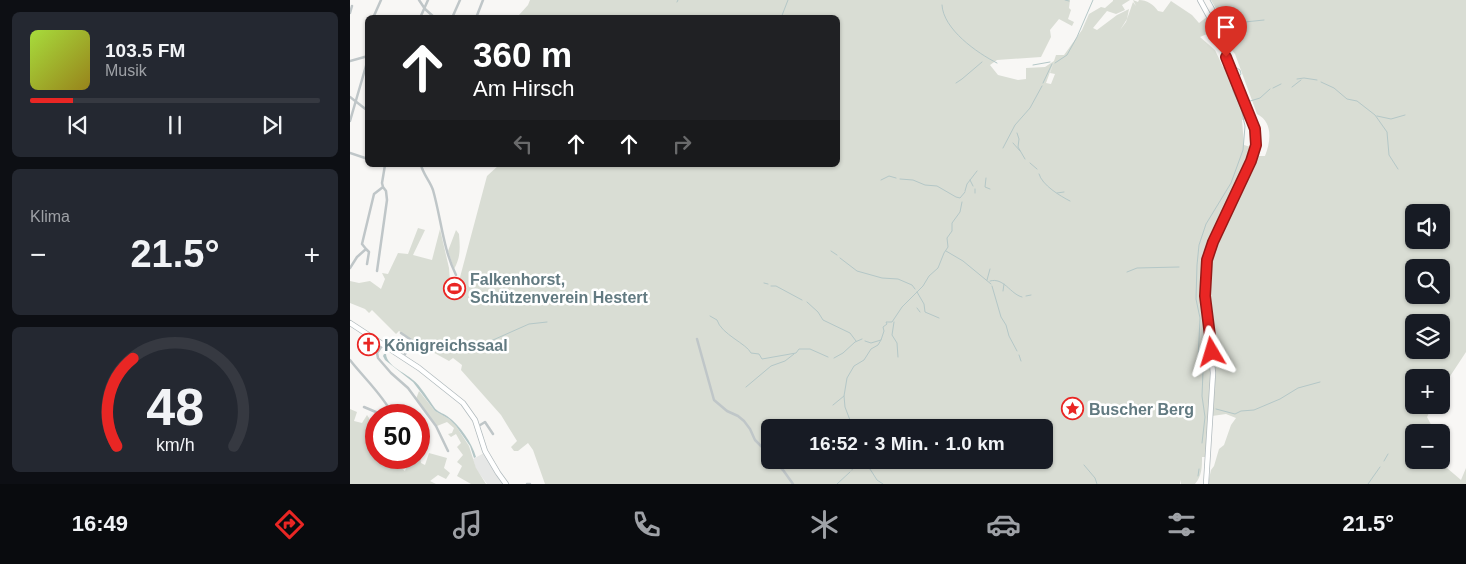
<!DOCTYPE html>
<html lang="de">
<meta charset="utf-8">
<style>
:root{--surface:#171b24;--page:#242831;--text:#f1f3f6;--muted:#9ea1a6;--line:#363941;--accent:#e92624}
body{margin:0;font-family:Arial,sans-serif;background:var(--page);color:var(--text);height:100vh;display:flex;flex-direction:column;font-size:19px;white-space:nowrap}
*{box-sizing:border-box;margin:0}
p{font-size:16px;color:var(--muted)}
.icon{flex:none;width:28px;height:28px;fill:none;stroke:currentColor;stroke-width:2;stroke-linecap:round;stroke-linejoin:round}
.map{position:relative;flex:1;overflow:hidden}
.side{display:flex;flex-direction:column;gap:12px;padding:12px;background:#0d0f14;width:350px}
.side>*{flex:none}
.banner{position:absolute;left:15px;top:15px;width:475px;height:152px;border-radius:8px;box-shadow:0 1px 4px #0004;background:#202124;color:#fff;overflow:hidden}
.fabs{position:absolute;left:1055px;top:204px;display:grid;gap:10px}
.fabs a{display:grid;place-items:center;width:45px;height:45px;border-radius:8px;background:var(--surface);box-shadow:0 1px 4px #0004;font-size:25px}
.speed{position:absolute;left:15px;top:404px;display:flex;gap:10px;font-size:25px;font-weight:700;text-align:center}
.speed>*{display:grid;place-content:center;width:65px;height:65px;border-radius:50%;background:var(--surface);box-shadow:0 1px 4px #0004;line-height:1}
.speed .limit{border:8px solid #d22;background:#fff;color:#111}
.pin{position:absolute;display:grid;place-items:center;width:42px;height:42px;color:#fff;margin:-51px -21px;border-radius:50% 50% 50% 0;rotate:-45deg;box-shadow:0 0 5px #0007}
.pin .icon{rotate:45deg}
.me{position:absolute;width:55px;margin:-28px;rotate:353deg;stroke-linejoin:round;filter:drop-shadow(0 0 4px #0008)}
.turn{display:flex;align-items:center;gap:18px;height:105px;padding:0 25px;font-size:22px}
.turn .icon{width:65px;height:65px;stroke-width:2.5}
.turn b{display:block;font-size:35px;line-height:42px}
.lanes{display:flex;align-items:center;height:48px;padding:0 25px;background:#0003;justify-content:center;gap:25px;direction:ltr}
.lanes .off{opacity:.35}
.big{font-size:38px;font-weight:800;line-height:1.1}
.side .tile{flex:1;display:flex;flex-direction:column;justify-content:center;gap:8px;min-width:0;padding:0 18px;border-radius:8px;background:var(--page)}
.side .dial{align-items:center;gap:0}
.dial svg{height:130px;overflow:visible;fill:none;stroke:var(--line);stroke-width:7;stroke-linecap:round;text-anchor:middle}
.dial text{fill:var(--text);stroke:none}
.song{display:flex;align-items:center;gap:15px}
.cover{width:60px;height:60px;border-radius:8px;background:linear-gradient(135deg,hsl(80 70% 55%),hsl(50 70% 35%))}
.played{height:5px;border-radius:2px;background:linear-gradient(90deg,var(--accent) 15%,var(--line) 15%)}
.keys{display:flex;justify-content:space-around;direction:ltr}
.heat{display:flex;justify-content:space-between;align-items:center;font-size:28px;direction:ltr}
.trip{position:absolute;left:411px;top:419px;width:292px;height:50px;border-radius:8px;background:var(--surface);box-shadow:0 1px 4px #0004;font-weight:800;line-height:50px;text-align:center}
.menu{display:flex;height:80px;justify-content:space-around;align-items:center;background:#090b0e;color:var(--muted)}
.menu .icon{width:35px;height:35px}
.menu .on{color:var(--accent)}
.menu b{font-size:22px;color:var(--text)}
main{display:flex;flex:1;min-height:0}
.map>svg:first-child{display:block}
.built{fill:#e6e7e6}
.green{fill:#d9ddd4;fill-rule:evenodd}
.water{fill:#b4c7c7}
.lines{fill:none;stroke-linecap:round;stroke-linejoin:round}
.stream{stroke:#b4c7c7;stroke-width:1}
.secondary-casing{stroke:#b1babd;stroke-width:6}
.street{stroke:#bfc6c8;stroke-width:2.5}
.secondary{stroke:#fff;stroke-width:4.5}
.route-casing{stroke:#971917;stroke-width:12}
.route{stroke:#e92624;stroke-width:9}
.labels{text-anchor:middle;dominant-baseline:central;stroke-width:5;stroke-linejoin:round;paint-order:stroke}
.poi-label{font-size:16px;font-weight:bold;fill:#627a81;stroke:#fff;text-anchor:start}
</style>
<main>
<section class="side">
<div class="tile">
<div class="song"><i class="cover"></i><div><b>103.5 FM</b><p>Musik</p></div></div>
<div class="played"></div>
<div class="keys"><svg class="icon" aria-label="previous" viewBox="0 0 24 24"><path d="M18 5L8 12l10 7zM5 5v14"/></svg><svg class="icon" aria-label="pause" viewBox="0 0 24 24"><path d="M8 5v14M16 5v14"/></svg><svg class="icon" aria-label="next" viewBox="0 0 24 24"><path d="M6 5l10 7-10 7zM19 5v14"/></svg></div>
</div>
<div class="tile"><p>Klima</p>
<div class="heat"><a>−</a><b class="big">21.5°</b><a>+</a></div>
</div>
<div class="tile dial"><svg viewBox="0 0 100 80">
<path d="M14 69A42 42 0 1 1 86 69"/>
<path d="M14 69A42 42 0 0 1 24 15" stroke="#e92624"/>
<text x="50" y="56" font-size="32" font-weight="700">48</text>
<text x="50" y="72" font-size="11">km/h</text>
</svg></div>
</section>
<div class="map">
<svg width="1116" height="484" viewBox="0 0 1116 484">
<rect width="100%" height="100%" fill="#f8f7f5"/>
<path class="built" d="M 134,453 L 146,475 L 154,484 L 137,484 L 126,469 L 123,459 Z"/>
<path class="green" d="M 180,0 L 720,0 L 719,8 L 721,10 L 718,19 L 724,22 L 722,26 L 709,19 L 700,30 L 701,37 L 691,57 L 647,60 L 640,65 L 648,75 L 668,80 L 676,79 L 676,68 L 695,67 L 704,61 L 696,83 L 701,84 L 705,74 L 700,73 L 706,55 L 714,55 L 732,30 L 739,14 L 751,7 L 755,8 L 763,1 L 763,0 L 780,0 L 772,5 L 775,10 L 766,14 L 757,11 L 743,28 L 747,30 L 767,15 L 779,9 L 777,19 L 770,30 L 776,22 L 783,2 L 786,6 L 783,0 L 788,2 L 789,0 C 797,0 803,4 808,11 L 813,12 L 821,1 L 842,15 L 849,23 L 857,17 L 864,31 L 850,37 L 865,50 L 873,67 L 878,67 L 899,119 L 892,120 L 894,145 L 904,148 L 857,254 L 854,268 L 862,374 L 856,457 L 852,457 C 852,467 852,476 845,484 L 831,484 L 830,480 L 830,484 L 195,484 L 183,450 L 178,443 L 168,451 L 164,451 L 161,447 L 167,441 L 151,415 L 111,370 L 112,365 L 103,358 L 99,361 L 68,344 L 69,342 L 66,340 L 65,342 L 49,331 L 46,334 L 22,310 L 19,313 L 15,309 L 0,303 L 0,281 L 9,283 L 20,281 L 31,289 L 35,279 L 32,273 L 38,274 L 48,253 L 58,254 L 68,228 L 75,230 L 63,255 L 82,260 L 90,229 L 99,268 L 100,281 L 109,281 L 137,176 L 149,165 L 488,165 L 488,18 L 153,17 L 154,15 L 169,15 L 178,5 ZM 420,428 L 695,428 L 695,460 L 420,460 Z
M 861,0 L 1116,0 L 1116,352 L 1091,390 L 1091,378 L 1064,378 L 1064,405 L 1083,405 L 1077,417 L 1085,432 L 1064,432 L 1064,460 L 1075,460 L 1086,469 L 1097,468 L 1111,480 L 1116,468 L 1116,484 L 858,484 L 861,470 L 864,466 L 869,449 L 874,445 L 881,425 L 886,418 L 876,414 L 862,416 L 865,368 L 857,299 L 857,272 L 863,245 L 880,214 L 904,156 L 915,156 C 921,141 923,122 907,114 L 885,54 L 881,49 L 873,21 ZM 1064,212 L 1091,212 L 1091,240 L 1064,240 ZM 1064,268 L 1091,268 L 1091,295 L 1064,295 ZM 1064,322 L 1091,322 L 1091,350 L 1064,350 Z
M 106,230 L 109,234 C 110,247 111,257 104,269 L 98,251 Z
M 69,391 L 85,411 L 99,419 L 106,426 L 119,446 L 126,468 L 136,484 L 121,484 L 107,476 L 112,466 L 107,462 L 113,455 L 107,447 L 111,443 L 106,434 L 101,437 L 98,434 L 102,433 L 104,428 L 97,422 L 87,426 L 66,399 Z
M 0,409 L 7,412 L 4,421 L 12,423 L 17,415 L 19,418 L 20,430 L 26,431 L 26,458 L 36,458 C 41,464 50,466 55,471 L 57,464 L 53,458 L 69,458 L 69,452 L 71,463 L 75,465 L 79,453 L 97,458 L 94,468 L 100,473 L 96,479 L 88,475 L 80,481 L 86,484 L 0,484 Z"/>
<path class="water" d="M 34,354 L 36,354 C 37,366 54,372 63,380 C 70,385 79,400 84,407 C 87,412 93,413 97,416 C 110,425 122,443 126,457 L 124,458 L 120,446 L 106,426 L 99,419 L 85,411 L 63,382 L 35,360 L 33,356 Z"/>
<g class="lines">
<path class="stream" d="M 715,0 L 719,1
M 860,0 L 874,26
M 327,2 L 328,0
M 592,5 C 593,29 627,53 647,63
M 431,18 L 438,0
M 874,29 L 885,21 L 895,22 L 914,20
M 875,30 L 880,54
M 880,56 L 881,58
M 881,61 L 882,65 L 890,70 L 891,74 L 888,78
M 705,63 L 717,55 L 727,37 L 743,0
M 683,65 L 700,62
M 947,79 L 954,78 L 967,80
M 971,82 L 984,88 L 997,99 L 1007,101 L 1025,115 L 1037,132 L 1039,155 L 1048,169
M 606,83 L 612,79 L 632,62
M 693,83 L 702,64
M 942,87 L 951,80
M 923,88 L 931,84
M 897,102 L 910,98 L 920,89
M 1027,116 L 1041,119 L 1055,115
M 667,133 L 669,139 L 668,147 L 675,159
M 663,143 L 670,151
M 653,148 L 665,125 L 680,108 L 692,86
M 680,163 L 687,169
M 689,174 C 692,185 710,196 720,201
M 636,178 L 635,187 L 640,189
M 550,179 L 563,180 L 575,185 L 587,186 L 606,197 L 610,198 L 615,192
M 531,180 L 539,176 L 546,178
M 620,180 L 623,186
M 625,189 L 625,193
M 615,191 L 617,184 L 627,171
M 707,193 L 714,192
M 481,251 L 487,255
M 596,251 L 613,261 L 641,284
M 490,258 L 507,271 L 532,278 L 548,279 L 562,285 L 565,289
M 777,272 L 787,268 L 829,267
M 637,280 L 640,269
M 640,281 C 654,277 660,294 672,297
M 414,283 L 418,284
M 421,286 L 426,286 L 452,300
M 642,286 L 651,317 L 656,325 L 659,336 L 667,351
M 653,291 L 654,284
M 567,292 L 574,304 L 575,312 L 589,318
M 676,296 L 681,295
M 457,302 L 468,312 L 473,320 L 500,333 L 506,341
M 567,308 L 570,312
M 360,316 L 367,320 C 371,334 397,344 401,353 L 409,354 L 412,359 L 446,353 L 449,349 L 460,349 L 478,357
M 544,322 L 542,335 L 547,343 L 548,357
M 515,341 L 521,343 L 531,340 L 534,331 L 533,327 L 537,324 L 536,322 L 542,322 L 552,307 L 573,286 L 579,276 L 588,268 L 594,253 L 598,247 L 597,238 L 602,231 L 602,223 L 610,212 L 612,202
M 134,344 L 179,324 L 197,322
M 669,355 L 671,361
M 484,358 L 493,353 L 505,342 L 512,339
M 396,387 L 421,366 L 435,361 L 444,354
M 483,405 L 494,396
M 866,409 L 885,414 L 891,411 L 904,410 L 930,399 L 948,388 L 970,382
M 503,428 L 495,407 L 494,396 L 497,378 L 504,366 L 514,360 L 521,349 L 528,345 L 531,340
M 852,443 L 855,417 L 852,396 L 853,371 L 848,361 L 850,318 L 846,299 L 847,265 L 849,245 L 856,224 L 881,183 L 893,150 L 895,126 L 891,108 L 883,91 L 882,85 L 883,83
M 506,460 L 520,469 L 527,480 L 533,484
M 1034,461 L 1038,454
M 734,465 L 745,478 L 747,484
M 502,470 L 506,460
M 848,476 L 849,469
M 487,484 L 500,472
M 1018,484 L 1030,467"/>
<defs>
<path id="secondary" d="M 850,0 L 862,22 L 901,118 L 906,139 L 901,161 L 863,242 L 856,269 L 855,296 L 863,373 L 856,484
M 0,323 L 69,368 L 113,403 L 125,420 L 135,451 L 148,473 L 156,484"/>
</defs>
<use href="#secondary" class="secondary-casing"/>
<path class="street" d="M 69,0 L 75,9 L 85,18
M 0,13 L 2,6
M 23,18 L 31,0
M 70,18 L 78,0
M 102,18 L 110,0
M 126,18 L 133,0
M 0,61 L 18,56
M 0,97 L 18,111
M 0,121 L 18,59
M 0,153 L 18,159
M 71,165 C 73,174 80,181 83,190 C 91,218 93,249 106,275
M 16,249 L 12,244 L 24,194 L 33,187 L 32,183 L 35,165
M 0,268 L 7,257 L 16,249 L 19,252 L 17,264
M 27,271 L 37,200 L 36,191 L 33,187
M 51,333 L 76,350
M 347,339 L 364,400 L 377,411 L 388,416 L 394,421 L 400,429 L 405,440 L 414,449 L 420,458
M 33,344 L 27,353 L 28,358 L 41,373 L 58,388 L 86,426 L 98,451
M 53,357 L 63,342
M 0,360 C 14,378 32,394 43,415
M 14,407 L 33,415
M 127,427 L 135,422 L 143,434
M 422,460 L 433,470 L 443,484
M 177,484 L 180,484"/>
<use href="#secondary" class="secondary"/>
</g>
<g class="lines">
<defs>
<path id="route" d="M 862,352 L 855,296 L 857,260 L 863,242 L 901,161 L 906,145 L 905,129 L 876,57"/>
</defs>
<use href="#route" class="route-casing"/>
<use href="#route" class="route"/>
</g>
<defs>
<symbol id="stadium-ring" viewBox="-11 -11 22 22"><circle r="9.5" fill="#fff" stroke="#e92624" stroke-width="1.5"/><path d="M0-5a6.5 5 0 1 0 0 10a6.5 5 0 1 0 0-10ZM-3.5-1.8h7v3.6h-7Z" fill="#e92624"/></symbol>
<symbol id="church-ring" viewBox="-11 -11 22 22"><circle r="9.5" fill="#fff" stroke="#e92624" stroke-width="1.5"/><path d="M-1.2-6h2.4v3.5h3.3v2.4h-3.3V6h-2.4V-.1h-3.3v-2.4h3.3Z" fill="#e92624"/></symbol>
<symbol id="sight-ring" viewBox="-11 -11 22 22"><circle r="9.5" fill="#fff" stroke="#e92624" stroke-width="1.5"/><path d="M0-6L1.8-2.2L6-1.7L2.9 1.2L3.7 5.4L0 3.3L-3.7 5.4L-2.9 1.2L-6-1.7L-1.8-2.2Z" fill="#e92624"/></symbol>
</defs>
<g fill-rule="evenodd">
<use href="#stadium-ring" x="92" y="276" width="25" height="25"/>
<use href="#church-ring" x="6" y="332" width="25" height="25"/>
<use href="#sight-ring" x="710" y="396" width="25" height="25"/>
</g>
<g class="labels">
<g class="poi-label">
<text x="120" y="279">Falkenhorst,<tspan x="120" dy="18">Schützenverein Hestert</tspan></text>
<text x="34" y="345">Königreichssaal</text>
<text x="739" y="409">Buscher Berg</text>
</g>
</g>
</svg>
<div class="fabs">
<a><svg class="icon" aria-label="sound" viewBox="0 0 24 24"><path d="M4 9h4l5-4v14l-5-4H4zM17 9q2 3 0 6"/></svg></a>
<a><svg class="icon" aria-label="search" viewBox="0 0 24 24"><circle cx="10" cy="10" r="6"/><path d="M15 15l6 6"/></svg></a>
<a><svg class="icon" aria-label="layers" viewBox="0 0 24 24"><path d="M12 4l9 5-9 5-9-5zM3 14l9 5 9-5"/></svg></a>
<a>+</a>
<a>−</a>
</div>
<div class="speed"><div class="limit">50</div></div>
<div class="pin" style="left:876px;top:57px;background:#d93025"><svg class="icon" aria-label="arrive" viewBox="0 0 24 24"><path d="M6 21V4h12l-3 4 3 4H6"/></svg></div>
<svg class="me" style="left:862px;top:352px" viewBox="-20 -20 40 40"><path d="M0-17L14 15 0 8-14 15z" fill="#e92624" stroke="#fff" stroke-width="4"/></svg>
<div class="trip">16:52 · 3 Min. · 1.0 km</div>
<div class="banner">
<div class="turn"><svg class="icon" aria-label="ahead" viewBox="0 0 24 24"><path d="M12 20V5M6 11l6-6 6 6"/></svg><div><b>360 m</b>Am Hirsch</div></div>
<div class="lanes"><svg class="icon off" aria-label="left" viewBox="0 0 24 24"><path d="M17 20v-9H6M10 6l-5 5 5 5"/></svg><svg class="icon" aria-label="ahead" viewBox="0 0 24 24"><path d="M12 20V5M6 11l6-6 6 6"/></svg><svg class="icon" aria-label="ahead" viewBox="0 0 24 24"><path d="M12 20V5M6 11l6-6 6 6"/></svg><svg class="icon off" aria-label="right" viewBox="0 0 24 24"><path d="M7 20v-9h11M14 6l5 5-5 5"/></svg></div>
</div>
</div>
</main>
<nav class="menu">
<b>16:49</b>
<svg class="icon on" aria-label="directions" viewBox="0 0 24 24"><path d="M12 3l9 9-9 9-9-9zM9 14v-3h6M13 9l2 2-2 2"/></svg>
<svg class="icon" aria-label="music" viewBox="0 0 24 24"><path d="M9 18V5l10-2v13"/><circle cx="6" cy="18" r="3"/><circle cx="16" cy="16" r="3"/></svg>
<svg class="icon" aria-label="phone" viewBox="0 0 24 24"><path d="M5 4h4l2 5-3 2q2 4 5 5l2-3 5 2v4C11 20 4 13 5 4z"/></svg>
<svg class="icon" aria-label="climate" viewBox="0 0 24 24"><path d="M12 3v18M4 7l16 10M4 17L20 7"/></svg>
<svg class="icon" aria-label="car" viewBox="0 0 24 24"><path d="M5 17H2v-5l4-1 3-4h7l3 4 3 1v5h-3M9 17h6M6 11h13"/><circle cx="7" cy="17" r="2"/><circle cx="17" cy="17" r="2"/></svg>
<svg class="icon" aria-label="filters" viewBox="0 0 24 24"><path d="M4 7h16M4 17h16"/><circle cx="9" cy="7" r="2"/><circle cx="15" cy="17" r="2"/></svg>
<b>21.5°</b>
</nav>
